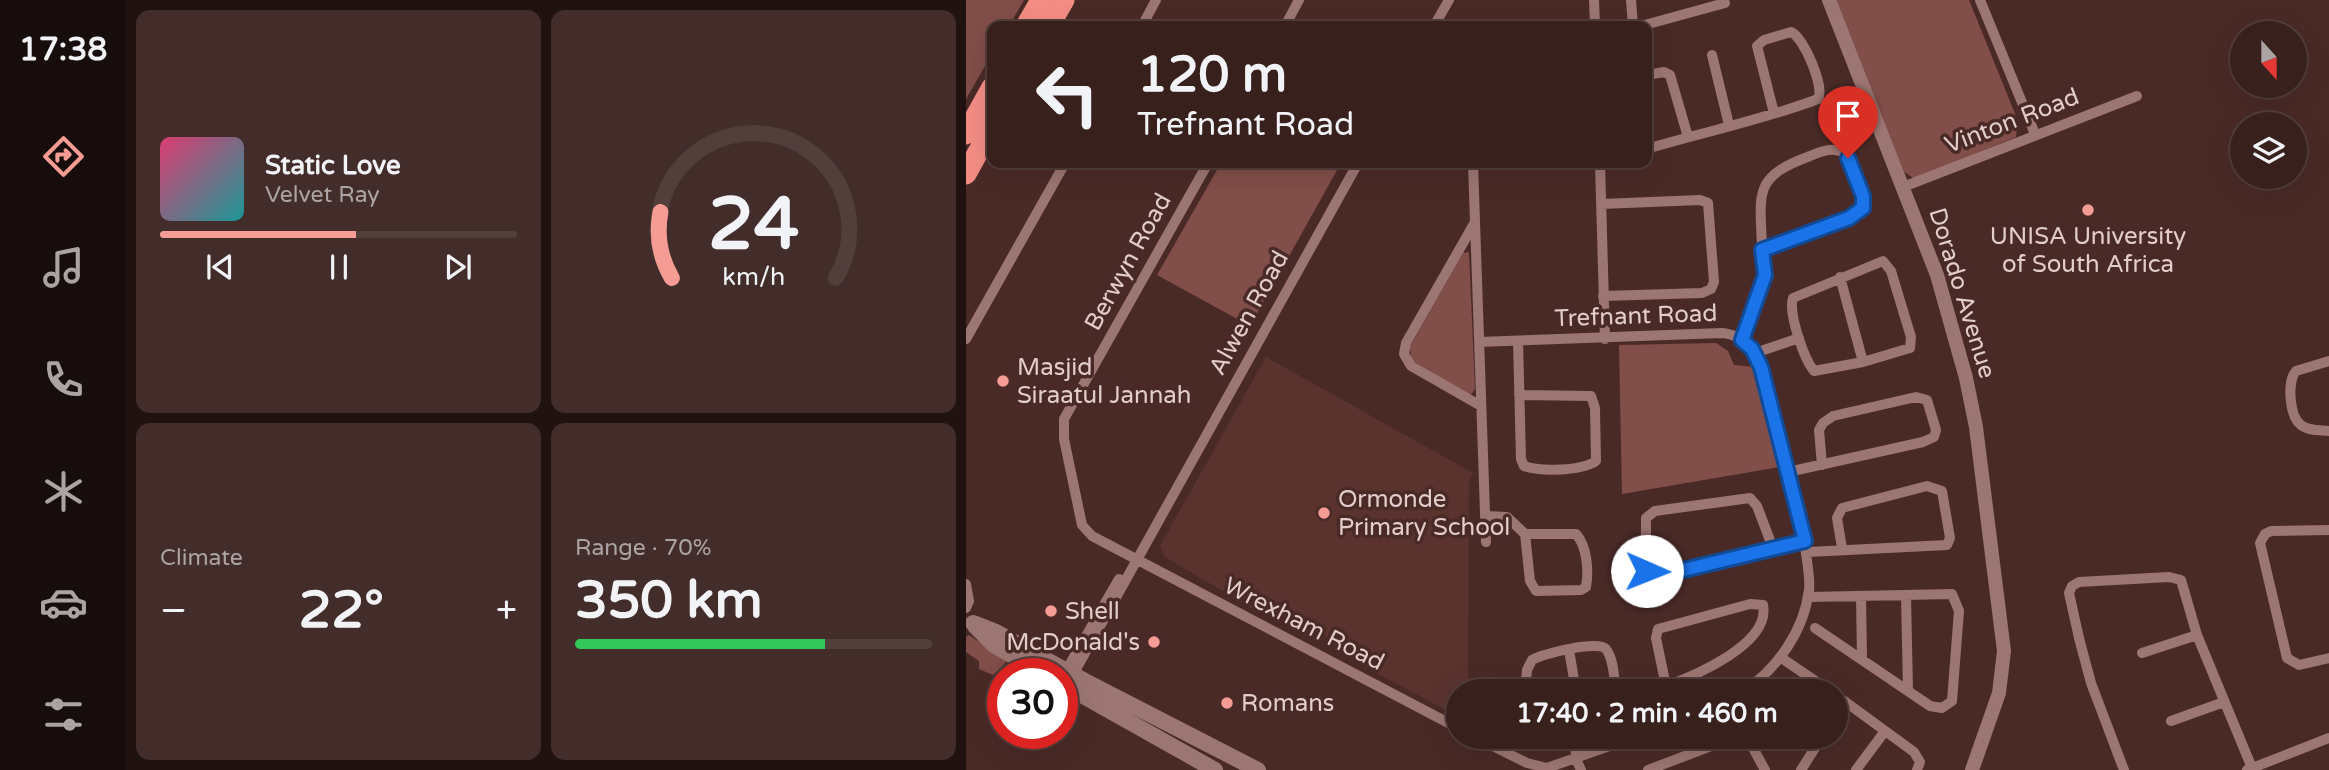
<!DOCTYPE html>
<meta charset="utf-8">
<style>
:root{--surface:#38201d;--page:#432d2a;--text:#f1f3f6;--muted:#aba3a4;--line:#523e3b;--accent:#f59c94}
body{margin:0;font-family:"Varela Round",sans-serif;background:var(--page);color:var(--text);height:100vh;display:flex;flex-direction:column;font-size:26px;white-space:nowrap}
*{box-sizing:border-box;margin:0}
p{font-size:23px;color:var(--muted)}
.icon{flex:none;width:38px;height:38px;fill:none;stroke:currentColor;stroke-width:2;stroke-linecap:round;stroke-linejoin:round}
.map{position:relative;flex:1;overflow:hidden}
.sheet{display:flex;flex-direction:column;gap:10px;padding:10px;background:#1f1210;width:840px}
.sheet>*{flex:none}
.guide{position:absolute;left:21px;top:21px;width:665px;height:147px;border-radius:14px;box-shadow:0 7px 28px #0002,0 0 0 2px var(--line);background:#38201d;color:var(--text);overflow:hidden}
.needle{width:46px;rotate:159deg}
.buttons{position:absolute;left:1264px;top:21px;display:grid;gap:14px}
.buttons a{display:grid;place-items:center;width:77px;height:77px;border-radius:50%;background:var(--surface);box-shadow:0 7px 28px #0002,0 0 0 2px var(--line);font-size:35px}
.speed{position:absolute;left:21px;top:658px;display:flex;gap:14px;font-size:35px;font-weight:700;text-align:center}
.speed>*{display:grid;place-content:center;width:91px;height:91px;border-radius:50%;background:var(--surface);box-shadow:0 7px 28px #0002,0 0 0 2px var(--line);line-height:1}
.speed .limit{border:10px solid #d22;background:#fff;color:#111}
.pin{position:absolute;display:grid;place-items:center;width:60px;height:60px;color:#fff;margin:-72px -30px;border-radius:50% 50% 50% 0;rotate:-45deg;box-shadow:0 0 7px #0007}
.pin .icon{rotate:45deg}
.me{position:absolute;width:77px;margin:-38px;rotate:91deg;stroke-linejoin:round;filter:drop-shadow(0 0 5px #0008)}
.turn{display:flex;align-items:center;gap:24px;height:147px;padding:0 35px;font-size:32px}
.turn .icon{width:91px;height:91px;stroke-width:2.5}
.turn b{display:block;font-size:49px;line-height:60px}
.big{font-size:52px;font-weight:700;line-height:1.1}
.sheet .card{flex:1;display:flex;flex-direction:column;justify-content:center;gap:10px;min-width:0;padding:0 24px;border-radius:14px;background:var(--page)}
.sheet .dial{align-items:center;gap:0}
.dial svg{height:182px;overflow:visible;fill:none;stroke:var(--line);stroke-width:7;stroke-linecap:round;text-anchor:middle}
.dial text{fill:var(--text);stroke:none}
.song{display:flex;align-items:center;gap:21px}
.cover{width:84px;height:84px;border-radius:10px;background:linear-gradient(135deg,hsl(340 70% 55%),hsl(180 70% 35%))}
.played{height:7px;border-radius:4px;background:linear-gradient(90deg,var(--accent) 55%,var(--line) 55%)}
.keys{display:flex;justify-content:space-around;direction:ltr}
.heat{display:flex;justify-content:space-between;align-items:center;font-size:38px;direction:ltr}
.charge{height:10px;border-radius:5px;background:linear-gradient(90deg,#34c759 70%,var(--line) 0)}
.sheet .tiles{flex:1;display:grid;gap:10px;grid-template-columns:repeat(2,1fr)}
.trip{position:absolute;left:480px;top:679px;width:402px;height:70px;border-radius:35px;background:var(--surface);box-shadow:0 7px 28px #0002,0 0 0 2px var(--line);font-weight:700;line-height:70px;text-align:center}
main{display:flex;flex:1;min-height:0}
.menu{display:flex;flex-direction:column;width:126px;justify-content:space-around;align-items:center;background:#160d0c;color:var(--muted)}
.menu .icon{width:49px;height:49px}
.menu .active{color:var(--accent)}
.menu b{font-size:32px;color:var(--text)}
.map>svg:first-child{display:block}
.built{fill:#5a332f}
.green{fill:#824e49}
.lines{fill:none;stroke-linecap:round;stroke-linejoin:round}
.minor{stroke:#9c7672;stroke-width:10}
.tertiary{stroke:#9c7672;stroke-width:14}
.secondary{stroke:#9c7672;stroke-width:16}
.motorway{stroke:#f48e85;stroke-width:21}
.route-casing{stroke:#114b97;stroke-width:18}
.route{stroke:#1a73e8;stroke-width:12}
.poi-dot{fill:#f59c94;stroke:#4a2a27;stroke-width:2.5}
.labels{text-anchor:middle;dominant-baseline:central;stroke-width:7;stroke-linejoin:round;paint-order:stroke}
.street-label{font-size:24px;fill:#e2cdcb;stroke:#4a2a27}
.poi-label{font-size:24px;fill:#e2cdcb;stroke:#4a2a27;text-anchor:start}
</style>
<main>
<nav class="menu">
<b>17:38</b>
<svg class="icon active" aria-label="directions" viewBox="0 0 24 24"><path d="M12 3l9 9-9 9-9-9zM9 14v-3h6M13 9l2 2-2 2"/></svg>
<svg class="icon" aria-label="music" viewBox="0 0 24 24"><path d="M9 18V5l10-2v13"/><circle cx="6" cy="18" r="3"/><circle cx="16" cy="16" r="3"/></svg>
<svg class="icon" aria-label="phone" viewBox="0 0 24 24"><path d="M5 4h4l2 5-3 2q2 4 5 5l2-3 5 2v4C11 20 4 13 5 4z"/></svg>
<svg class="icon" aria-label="climate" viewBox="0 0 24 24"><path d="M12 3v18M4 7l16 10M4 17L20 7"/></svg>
<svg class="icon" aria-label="car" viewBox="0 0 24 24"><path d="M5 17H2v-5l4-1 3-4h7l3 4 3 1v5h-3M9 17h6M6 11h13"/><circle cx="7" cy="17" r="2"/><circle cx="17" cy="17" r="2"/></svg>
<svg class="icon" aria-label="filters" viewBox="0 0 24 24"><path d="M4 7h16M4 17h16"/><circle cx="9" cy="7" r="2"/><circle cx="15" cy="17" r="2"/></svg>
</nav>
<section class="sheet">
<div class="tiles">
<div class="card">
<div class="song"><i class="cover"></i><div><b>Static Love</b><p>Velvet Ray</p></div></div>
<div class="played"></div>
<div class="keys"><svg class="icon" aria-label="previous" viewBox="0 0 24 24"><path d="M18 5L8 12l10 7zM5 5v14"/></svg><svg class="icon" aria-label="pause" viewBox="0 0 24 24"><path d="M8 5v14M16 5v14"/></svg><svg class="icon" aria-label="next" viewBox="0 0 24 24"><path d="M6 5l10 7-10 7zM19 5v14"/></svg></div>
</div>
<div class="card dial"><svg viewBox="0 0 100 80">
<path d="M14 69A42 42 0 1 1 86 69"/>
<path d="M14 69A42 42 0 0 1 9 40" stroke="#f59c94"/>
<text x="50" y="56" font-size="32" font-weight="700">24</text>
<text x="50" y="72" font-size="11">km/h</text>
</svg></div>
<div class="card"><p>Climate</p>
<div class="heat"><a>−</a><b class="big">22°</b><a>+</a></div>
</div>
<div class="card"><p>Range · 70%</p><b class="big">350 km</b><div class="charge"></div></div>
</div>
</section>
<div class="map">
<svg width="1363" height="770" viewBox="0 0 1363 770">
<rect width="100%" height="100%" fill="#4a2a27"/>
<path class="built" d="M 300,357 L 507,473 L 503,480 L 502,691 L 492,691 L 492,711 L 486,713 L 412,674 L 410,662 L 298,605 L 289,610 L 199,557 L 194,546 Z"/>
<path class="green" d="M 0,0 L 58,0 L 43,26 L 26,26 L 26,54 L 0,99 Z
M 870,0 L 1003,0 L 1052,121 L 1050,137 L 949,179 L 938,172 Z
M 255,163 L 375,163 L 284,326 L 191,275 Z
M 503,252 L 509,389 L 504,396 L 445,360 L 444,347 L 497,253 Z
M 750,343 L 762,351 L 768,365 L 790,367 L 814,467 L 656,494 L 653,345 Z
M 3,635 L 41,661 L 27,675 L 13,669 L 13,661 L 0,652 L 0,637 Z"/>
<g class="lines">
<path class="minor" d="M 628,0 L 629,26
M 665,0 L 667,26
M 1014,0 L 1069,134
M 176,26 L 190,0
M 319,26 L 333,0
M 468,26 L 483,0
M 675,26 L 759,3
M 746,55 L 763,125
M 681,75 L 698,72 L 704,75 L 722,137
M 681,149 C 737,132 797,120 852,99 C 859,88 838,37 825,32 L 798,40 L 791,46 L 808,113
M 242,163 L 98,419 L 98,439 L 116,525 L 126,536 L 492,728
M 507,163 L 520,542
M 634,163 L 639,339
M 937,187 L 1171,96
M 635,204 L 734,200 L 742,203 L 748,282 L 745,289 L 736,293 L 637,296
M 509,222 L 440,343 L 438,354 L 445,366 L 515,406
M 917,261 L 925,271 L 945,337 L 944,348 L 897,362 L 848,371 C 838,359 822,313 827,298 Z
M 874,277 L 897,362
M 0,339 L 99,163
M 776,340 C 785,320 797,296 799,274 C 800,265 797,256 796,247 C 794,192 787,177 844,156 C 856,151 868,146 879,154 L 896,196 L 895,210 L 886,217 L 796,250
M 552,341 L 555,459 L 558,466 C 574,472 616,471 630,461 L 629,408 L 625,396 L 553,395
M 513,342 L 756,333 C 768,334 781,340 788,351 C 804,376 847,560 843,590 C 838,631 811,669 778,691
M 789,353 L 833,338
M 1363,361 L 1330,371 C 1321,381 1323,416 1335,425 C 1342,431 1354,430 1363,431
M 822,472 L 957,442 L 968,437 L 970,430 L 961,400 L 950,397 L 867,416 L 857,423 L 853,430 L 856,465
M 520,516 L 541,517 L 559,534 L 564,581 L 570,591 L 615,590 L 620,587 C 623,571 621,546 610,534 L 559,534
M 1363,530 L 1305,531 L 1299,534 L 1294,543 L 1321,658 L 1333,665 L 1363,658
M 808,551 L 791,506 L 784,498 L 689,511 L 680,518 L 680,566 L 687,577 L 839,541
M 842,552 L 981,545 L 984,538 L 976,491 L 961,486 L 876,508 L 871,518 L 876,548
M 0,584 L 3,601 L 0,608
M 940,596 L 942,690
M 842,597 L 986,594 L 993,611 L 986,701 L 976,708 L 964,706 L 849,628
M 895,597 L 896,659
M 603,650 L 610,691
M 1176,653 L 1231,635
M 814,657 L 864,691
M 98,674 L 153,579
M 104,680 L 392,163
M 700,686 C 728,676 805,644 797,605 L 784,604 L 692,629 L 690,638 L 700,686 L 701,691
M 559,691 L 561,670 L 566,660 C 577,654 631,640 640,649 C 648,659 648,679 650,691
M 834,691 L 844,678
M 870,695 L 948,752 L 954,762 L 951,770
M 870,716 L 880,702
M 1205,721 L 1258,702
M 509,737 L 561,763 L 581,768 L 669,737
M 609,737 L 610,759 L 615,770
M 781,737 L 799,770
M 682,770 L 769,737
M 835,770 L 856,737
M 890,770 L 919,731
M 1158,770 L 1125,683 L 1113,638 L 1103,593 L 1106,586 L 1113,582 L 1203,577 L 1215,580 L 1231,635 L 1286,768
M 1281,770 L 1363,738"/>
<path class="tertiary" d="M 863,0 L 971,275 L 1000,378 L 1010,427 L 1038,651 L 1033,693 L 1006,770"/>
<path class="secondary" d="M 7,623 L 30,632 L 119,681 L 292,770
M 9,626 L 28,645 L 78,674
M 96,684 L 249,770"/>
<path class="motorway" d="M 60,26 L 75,0
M 83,26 L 98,0
M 0,134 L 26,87
M 0,174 L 26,127"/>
</g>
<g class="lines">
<defs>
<path id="route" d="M 681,571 L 687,576 L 692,576 L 839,541 L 795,367 L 786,349 L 776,340 L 799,275 L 796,250 L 883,218 L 897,208 L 897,196 L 882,158"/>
</defs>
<use href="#route" class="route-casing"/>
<use href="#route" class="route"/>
</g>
<g class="poi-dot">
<circle cx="1122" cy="210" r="7"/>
<circle cx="37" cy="381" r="7"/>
<circle cx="358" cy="513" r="7"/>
<circle cx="85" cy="611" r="7"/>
<circle cx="188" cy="642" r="7"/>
<circle cx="261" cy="703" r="7"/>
</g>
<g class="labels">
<g class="street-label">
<text transform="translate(1046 121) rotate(-21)">Vinton Road</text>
<text transform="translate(162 262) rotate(-61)">Berwyn Road</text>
<text transform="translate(996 293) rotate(73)">Dorado Avenue</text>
<text transform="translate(283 313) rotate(-61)">Alwen Road</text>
<text transform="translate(670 316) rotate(-2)">Trefnant Road</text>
<text transform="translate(338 624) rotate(27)">Wrexham Road</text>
</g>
<g class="poi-label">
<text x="1122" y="236" text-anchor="middle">UNISA University<tspan x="1122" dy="28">of South Africa</tspan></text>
<text x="51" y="367">Masjid<tspan x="51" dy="28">Siraatul Jannah</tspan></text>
<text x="372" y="499">Ormonde<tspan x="372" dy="28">Primary School</tspan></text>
<text x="99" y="611">Shell</text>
<text x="174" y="642" text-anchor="end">McDonald's</text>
<text x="275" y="703">Romans</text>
</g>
</g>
</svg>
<div class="buttons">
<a><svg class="needle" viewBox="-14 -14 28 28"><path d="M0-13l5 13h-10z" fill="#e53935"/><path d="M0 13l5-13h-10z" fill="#aba3a4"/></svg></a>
<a><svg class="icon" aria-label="layers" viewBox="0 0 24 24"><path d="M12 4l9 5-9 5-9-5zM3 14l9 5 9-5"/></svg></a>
</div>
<div class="speed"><div class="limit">30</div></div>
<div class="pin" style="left:882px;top:158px;background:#d93025"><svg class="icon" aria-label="arrive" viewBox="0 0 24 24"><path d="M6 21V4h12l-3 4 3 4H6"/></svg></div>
<svg class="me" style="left:681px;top:571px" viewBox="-20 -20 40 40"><circle r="19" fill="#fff"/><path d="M0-13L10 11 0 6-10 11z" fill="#1a73e8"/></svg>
<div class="trip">17:40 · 2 min · 460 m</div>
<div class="guide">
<div class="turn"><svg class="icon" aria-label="left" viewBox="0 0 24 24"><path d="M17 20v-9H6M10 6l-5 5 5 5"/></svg><div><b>120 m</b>Trefnant Road</div></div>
</div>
</div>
</main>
